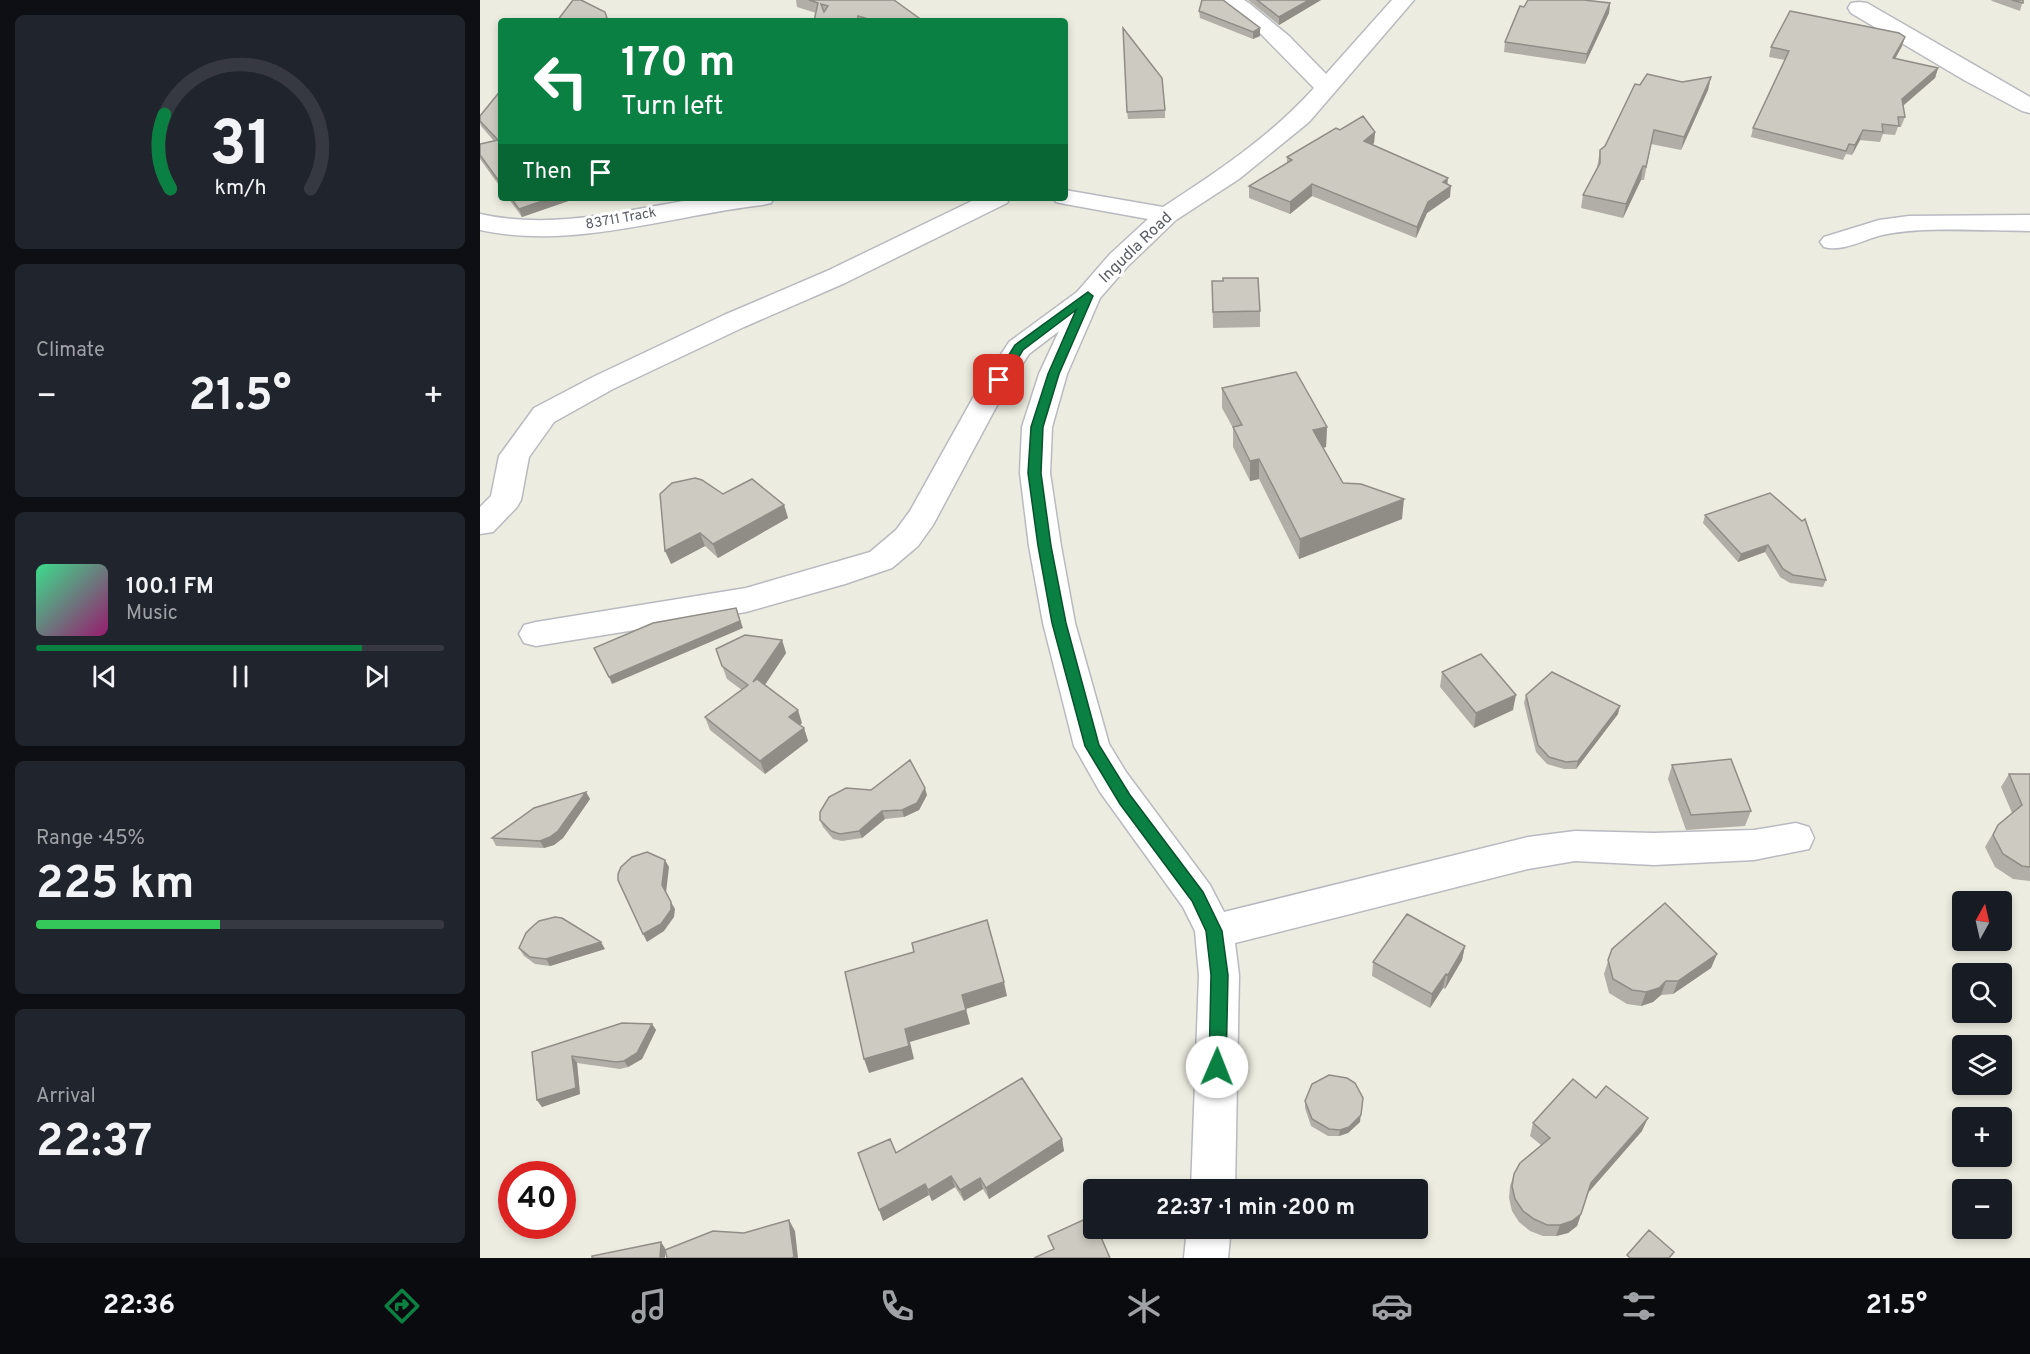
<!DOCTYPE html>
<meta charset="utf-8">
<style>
:root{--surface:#171b24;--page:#20242c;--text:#f1f3f6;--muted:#9ea1a6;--line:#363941;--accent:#0b8043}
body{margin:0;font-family:Overpass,sans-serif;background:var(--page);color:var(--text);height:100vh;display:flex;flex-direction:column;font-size:22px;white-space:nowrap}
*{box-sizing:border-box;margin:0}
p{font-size:20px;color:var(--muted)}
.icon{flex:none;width:33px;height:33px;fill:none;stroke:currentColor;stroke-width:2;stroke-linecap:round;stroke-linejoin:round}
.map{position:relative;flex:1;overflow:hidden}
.details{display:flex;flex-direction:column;gap:15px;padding:15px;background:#0d0f14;width:480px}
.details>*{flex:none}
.banner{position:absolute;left:18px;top:18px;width:570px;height:183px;border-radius:6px;box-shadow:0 3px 9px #0003;background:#0b8043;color:#fff;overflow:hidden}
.needle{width:39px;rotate:8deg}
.tools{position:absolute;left:1472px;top:891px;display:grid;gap:12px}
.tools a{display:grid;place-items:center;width:60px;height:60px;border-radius:6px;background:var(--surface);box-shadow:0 3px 9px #0003;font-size:30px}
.speed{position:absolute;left:18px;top:1161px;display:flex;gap:12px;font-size:30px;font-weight:700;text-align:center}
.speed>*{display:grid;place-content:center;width:78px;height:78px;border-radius:50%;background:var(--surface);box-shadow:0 3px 9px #0003;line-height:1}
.speed .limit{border:9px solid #d22;background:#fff;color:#111}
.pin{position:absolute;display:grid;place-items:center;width:51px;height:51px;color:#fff;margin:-26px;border-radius:12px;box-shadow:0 3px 9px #0006}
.me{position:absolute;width:66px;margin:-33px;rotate:1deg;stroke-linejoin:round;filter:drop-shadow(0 0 4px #0008)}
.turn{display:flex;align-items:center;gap:21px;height:126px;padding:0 24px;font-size:27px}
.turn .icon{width:78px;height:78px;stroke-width:2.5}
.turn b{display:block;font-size:42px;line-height:51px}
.then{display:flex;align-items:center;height:57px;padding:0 24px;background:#0003;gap:12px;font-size:22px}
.big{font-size:45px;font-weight:700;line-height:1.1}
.details .widget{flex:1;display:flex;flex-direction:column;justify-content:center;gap:9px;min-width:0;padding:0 21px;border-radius:9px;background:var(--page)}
.details .dial{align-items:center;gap:0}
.dial svg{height:156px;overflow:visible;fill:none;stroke:var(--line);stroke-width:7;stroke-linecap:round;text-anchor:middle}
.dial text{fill:var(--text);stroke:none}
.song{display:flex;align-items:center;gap:18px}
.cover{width:72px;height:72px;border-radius:9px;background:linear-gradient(135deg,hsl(150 70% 55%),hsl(320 70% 35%))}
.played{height:6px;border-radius:3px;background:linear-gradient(90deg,var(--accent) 80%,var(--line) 80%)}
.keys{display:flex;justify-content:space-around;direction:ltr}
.heat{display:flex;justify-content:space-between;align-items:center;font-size:33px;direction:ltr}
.charge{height:9px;border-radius:4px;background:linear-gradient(90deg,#34c759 45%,var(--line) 0)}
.trip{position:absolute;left:603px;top:1179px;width:345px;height:60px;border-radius:6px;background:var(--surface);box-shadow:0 3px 9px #0003;font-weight:700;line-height:60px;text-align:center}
.tab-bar{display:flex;height:96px;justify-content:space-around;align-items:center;background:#090b0e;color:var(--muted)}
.tab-bar .icon{width:42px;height:42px}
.tab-bar .active{color:var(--accent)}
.tab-bar b{font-size:27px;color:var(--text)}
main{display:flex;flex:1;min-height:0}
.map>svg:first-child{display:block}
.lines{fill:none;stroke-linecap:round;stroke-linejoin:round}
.minor-casing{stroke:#b8bac0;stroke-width:3}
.minor{fill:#fff;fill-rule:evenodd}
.wall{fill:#b0aea6}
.shaded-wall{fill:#908d87}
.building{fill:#cdcac1;stroke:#908d87;stroke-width:1.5;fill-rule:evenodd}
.route{fill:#0b8043;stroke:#07532c;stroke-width:1.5}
.labels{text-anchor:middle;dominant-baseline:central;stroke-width:6;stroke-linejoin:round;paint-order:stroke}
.far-street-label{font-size:14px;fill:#595c62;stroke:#fff}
.street-label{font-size:16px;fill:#595c62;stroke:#fff}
</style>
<main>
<section class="details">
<div class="widget dial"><svg viewBox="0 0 100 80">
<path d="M14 69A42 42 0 1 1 86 69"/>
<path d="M14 69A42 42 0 0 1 11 31" stroke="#0b8043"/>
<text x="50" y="56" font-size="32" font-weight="700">31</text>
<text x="50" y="72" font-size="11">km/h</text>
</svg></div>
<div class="widget"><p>Climate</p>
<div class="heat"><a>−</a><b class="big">21.5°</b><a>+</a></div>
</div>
<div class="widget">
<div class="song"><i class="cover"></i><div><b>100.1 FM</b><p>Music</p></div></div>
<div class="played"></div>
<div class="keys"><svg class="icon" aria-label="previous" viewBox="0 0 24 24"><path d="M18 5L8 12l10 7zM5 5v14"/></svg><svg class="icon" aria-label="pause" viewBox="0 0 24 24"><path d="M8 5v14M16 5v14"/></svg><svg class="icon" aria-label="next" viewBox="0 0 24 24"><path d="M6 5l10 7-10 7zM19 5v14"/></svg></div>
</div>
<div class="widget"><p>Range · 45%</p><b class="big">225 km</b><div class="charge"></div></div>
<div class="widget"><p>Arrival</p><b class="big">22:37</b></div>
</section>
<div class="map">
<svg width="1550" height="1258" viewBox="0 0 1550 1258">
<rect width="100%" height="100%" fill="#edece0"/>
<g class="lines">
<defs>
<path id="minor" d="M 738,0 L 764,0 L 770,4 L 809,36 L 846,74 L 912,0 L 934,0 L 829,122 L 759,179 L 696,220 L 648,266 L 620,298 L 587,374 L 572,427 L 570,473 L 581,546 L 595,623 L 629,744 L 646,772 L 730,885 L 744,912 L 1048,837 L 1095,831 L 1174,833 L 1274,830 L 1316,823 L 1329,827 L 1334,838 L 1329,849 L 1274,860 L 1174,865 L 1095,861 L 1048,869 L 755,943 L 759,975 L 755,1190 L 711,1190 L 719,975 L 715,931 L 703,907 L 620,792 L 594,746 L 563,623 L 549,546 L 540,473 L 542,427 L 559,374 L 579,331 L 549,354 L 522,396 L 453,525 L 438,546 L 412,568 L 365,584 L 266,612 L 56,646 L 44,643 L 39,634 L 44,625 L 56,622 L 266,588 L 390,552 L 416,530 L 430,511 L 494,396 L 529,342 L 597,292 L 630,254 L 668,219 L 585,204 L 576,202 L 573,198 L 585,198 L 585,190 L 683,207 C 737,172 791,136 834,88 L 781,34 Z
M 1379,2 L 1387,3 L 1550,97 L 1550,113 L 1542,111 L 1484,80 L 1371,13 L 1368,8 L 1371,3 Z
M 223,198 L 294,198 L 291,203 L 282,205 C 189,216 93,250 0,230 L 0,214 C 76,231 148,209 223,198 Z
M 498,198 L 530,198 L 527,203 L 365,283 L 264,327 L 133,389 L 74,422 L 49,457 L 41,500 L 37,507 L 13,532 L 0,534 L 0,507 L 11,496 L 19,456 L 54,408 L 113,377 L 244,315 L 347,271 Z
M 1550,215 L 1550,231 C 1506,231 1444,226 1402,235 C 1383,240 1363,252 1344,247 L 1340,242 L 1344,237 L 1399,220 L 1429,216 Z
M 707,1228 L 751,1228 L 748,1258 L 704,1258 Z"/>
</defs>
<use href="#minor" class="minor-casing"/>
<use href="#minor" class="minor"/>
</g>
<path class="wall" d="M 316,0 L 414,0 L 443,21 L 334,21 L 336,13 L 317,7 Z
M 722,0 L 780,36 L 773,39 L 720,18 L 719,11 Z
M 768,0 L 841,0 L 799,25 Z
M 1511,0 L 1543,0 L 1540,11 L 1512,1 Z
M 1130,3 L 1129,13 L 1105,64 L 1024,52 L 1025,42 Z
M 1425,37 L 1422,46 L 1415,59 L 1458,68 L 1455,78 L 1423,106 L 1425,117 L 1421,127 L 1418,127 L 1415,135 L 1403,134 L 1400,142 L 1380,140 L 1372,155 L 1366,154 L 1363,160 L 1271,137 L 1273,128 L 1305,60 L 1289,57 L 1291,47 Z
M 1231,77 L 1228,90 L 1201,150 L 1171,144 L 1164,180 L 1161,180 L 1143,218 L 1101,208 L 1103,195 L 1117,168 L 1120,150 L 1125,146 L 1160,85 L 1202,82 Z
M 21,90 L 21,188 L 0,159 L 0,144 L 14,141 L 1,126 L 0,123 L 0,116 Z
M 685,110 L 685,118 L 648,119 L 647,112 Z
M 860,130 L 895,132 L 894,143 L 892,145 L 968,185 L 970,197 L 947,213 L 936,238 L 832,196 L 810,214 L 769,198 L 769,186 L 807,163 L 807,157 Z
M 28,198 L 97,198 L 42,217 Z
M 732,281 L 780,311 L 780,327 L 733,328 Z
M 742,388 L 847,427 L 846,447 L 843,448 L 863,483 L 922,519 L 819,559 L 779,479 L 770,481 L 753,447 L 753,428 L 742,408 Z
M 1290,493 L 1346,580 L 1343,587 L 1310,583 L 1300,577 L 1285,552 L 1258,562 L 1223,523 L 1225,515 Z
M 243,494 L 304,505 L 308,518 L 238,558 L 225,546 L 191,564 Z
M 302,640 L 306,653 L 285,685 L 322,723 L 320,725 L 324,728 L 328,741 L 285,774 L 230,730 L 225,717 L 262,690 L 247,679 L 236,649 Z
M 962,672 L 1033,710 L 994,728 L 960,687 Z
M 1046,695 L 1138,714 L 1096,769 L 1084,769 L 1067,764 L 1056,752 L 1044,703 Z
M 1192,765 L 1271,811 L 1265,826 L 1206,830 L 1188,779 Z
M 1529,774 L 1550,774 L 1550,881 L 1533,879 L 1515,867 L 1505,847 L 1518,825 L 1532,813 L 1521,787 Z
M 106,792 L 110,799 L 83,838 L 74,845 L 64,848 L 16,846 L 12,838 Z
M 447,795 L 439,810 L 424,817 L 405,819 L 382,838 L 362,841 L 353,839 L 343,827 L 340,820 Z
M 985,946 L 982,960 L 965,989 L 963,988 L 950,1008 L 892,976 L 893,962 Z
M 39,948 L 125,949 L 70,966 L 55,964 L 44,956 Z
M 1132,949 L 1237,954 L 1231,968 L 1193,994 L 1181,995 L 1173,1002 L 1161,1006 L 1147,1004 L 1129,993 L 1124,974 Z
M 172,1024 L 176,1030 L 162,1059 L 148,1067 L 140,1069 L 97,1063 L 100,1094 L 62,1107 L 57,1100 L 52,1052 Z
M 1116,1098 L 1162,1131 L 1108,1193 L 1097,1226 L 1088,1233 L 1076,1236 L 1063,1236 L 1050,1231 L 1039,1222 L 1032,1211 L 1029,1198 L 1030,1186 L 1034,1174 L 1061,1145 L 1050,1136 L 1053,1123 Z
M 825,1101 L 880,1122 L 868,1133 L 859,1136 L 848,1136 L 831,1126 L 825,1108 Z
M 582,1139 L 584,1151 L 509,1199 L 503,1189 L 484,1201 L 475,1187 L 452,1201 L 449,1195 L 403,1221 L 416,1153 Z"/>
<path class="shaded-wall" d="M 829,0 L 841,0 L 799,25 L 799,17 Z
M 1130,3 L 1129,13 L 1105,64 L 1107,54 Z
M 780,28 L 780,36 L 773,39 L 773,32 Z
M 1425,37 L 1422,46 L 1410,68 L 1413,58 Z
M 1458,68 L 1455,78 L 1419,109 L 1422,99 Z
M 1231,77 L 1228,90 L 1201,150 L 1204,137 Z
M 1383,130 L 1380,140 L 1372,155 L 1375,145 Z
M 895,132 L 894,143 L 883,152 L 884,141 Z
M 1163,166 L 1161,180 L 1143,218 L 1146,204 Z
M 968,178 L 967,188 L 971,186 L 970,197 L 947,213 L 936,238 L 937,227 L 948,202 L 963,182 Z
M 832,184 L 832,196 L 810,214 L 810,202 Z
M 71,198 L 97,198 L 42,217 L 39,209 Z
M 847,427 L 846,447 L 832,450 L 833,430 Z
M 779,459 L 779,479 L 770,481 L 770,461 Z
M 924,499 L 922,519 L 819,559 L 820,539 Z
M 304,505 L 308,518 L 238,558 L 233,544 Z
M 220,533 L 225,546 L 191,564 L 185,551 Z
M 1288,545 L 1285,552 L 1258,562 L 1261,554 Z
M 256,608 L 263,628 L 132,684 L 129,677 Z
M 302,640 L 306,653 L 278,695 L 273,682 Z
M 1036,695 L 1033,710 L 994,728 L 996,713 Z
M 1140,706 L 1138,714 L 1096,769 L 1098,761 Z
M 318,710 L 322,723 L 314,730 L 309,717 Z
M 324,728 L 328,741 L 285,774 L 280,761 Z
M 445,788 L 447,795 L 439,810 L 424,817 L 422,810 Z
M 106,792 L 110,799 L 83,838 L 74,845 L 64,848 L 60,841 Z
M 402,811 L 405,819 L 382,838 L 379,831 Z
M 185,860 L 189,867 L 186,893 L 182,885 Z
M 191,902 L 195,909 L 194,917 L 184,931 L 167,942 L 163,934 Z
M 121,942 L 125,949 L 70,966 L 66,959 Z
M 985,946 L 982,960 L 965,989 L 968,975 Z
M 1237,954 L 1231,968 L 1193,994 L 1198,981 Z
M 966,974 L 963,988 L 950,1008 L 952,994 Z
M 1186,981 L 1181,995 L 1173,1002 L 1161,1006 L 1166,992 Z
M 524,982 L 527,996 L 486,1009 L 490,1024 L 430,1042 L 434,1059 L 389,1073 L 384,1059 L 425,1029 L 482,995 Z
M 172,1024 L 176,1030 L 162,1059 L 148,1067 L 144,1061 Z
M 92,1056 L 97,1063 L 100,1094 L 62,1107 L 57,1100 Z
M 883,1098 L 880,1122 L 868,1133 L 859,1136 L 860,1130 Z
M 1168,1118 L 1162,1131 L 1106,1195 L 1111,1183 Z
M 582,1139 L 584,1151 L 509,1199 L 506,1188 Z
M 471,1176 L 475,1187 L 452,1201 L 448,1190 Z
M 500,1178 L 503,1189 L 484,1201 L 480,1190 Z
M 445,1184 L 449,1195 L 403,1221 L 399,1210 Z
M 1101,1214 L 1097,1226 L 1088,1233 L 1076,1236 L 1080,1225 Z
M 309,1220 L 315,1231 L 318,1258 L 312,1258 Z
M 181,1242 L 185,1248 L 185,1258 L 180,1258 Z"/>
<path class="building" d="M 93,0 L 101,0 L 125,12 L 128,21 L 77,21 Z
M 329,0 L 414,0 L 443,21 L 395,21 L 378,16 L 377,21 L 334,21 L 338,3 ZM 341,4 L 348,6 L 344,12 Z
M 722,0 L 743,0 L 780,28 L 773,32 L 719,11 Z
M 777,0 L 829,0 L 799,17 Z
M 1048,0 L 1104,0 L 1130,3 L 1107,54 L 1025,42 L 1040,6 L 1044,7 Z
M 1532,0 L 1543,0 L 1543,3 Z
M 1310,11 L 1419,33 L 1425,37 L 1413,58 L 1458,68 L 1422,99 L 1425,117 L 1418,117 L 1419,126 L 1402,124 L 1403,132 L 1383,130 L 1375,145 L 1369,144 L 1366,151 L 1273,128 L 1309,51 L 1291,47 Z
M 643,28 L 682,78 L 685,110 L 647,112 Z
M 1167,74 L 1202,82 L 1231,77 L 1204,137 L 1174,130 L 1166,167 L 1163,166 L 1146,204 L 1103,195 L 1120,163 L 1120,150 L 1125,146 L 1155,84 L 1160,85 Z
M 21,90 L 21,184 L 0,155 L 0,144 L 18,140 L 0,121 L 0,116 Z
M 883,116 L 895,132 L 884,141 L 968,178 L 963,182 L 971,186 L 948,202 L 937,227 L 832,184 L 810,202 L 769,186 L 812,160 L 807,157 L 856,128 L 860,130 Z
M 31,198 L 71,198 L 39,209 Z
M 743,278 L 778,278 L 780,311 L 733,312 L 732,281 L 743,281 Z
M 816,372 L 847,427 L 833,430 L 863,483 L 881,484 L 924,499 L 820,539 L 779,459 L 770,461 L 753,427 L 762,425 L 742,388 Z
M 215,478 L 222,480 L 243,494 L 272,479 L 304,505 L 233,544 L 220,533 L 185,551 L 180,494 L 192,483 Z
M 1290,493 L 1322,521 L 1325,519 L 1346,580 L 1313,575 L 1303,569 L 1288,545 L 1261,554 L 1225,515 Z
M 256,608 L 260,621 L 129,677 L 114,648 L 173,623 Z
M 265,635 L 302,640 L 273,682 L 277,679 L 318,710 L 309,717 L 324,728 L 280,761 L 225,717 L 268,685 L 242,666 L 236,649 Z
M 1001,654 L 1036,695 L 996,713 L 962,672 Z
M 1072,672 L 1140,706 L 1098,761 L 1086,762 L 1069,757 L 1058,745 L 1046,695 Z
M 1251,759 L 1271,811 L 1211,815 L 1192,765 Z
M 430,760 L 445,788 L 437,803 L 422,810 L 402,811 L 379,831 L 360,834 L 351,831 L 340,820 L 340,812 L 349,797 L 366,788 L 391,790 Z
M 1529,774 L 1550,774 L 1550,867 L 1542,866 L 1523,854 L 1513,835 L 1518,825 L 1542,805 Z
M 106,792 L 78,831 L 70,837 L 60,841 L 12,838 L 54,808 Z
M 167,852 L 185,860 L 182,885 L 191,902 L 191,910 L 181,924 L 163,934 L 138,880 L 138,874 L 141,867 L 152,857 Z
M 1185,903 L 1237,954 L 1198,981 L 1186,981 L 1179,988 L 1166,992 L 1152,990 L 1133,979 L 1128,960 L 1132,949 Z
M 927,914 L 985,946 L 968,975 L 966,974 L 952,994 L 893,962 Z
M 75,917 L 82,918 L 121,942 L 66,959 L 50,957 L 39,948 L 46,933 L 52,927 L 59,921 Z
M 507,920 L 524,982 L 482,995 L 486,1010 L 425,1029 L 429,1046 L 384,1059 L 365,972 L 434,952 L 432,943 Z
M 142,1023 L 172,1024 L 157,1053 L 144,1061 L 136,1062 L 92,1056 L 96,1088 L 57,1100 L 52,1052 Z
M 849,1075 L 867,1078 L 875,1083 L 883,1098 L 881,1115 L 869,1127 L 860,1130 L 849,1129 L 832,1119 L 825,1101 L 832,1084 Z
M 542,1078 L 582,1139 L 506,1188 L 500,1178 L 480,1190 L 471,1176 L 448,1190 L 445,1184 L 399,1210 L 378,1153 L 410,1139 L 416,1153 Z
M 1093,1079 L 1116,1098 L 1126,1086 L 1168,1118 L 1111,1183 L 1101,1214 L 1092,1221 L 1080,1225 L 1067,1225 L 1054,1219 L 1043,1211 L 1035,1199 L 1032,1186 L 1034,1174 L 1040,1163 L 1070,1138 L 1053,1123 Z
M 612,1216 L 614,1220 L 614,1228 L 617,1228 L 630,1258 L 554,1258 L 574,1249 L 568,1236 Z
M 309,1220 L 314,1257 L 312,1258 L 187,1258 L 185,1250 L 233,1231 L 264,1233 Z
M 1169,1230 L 1194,1252 L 1189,1258 L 1150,1258 L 1147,1255 Z
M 181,1242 L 180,1258 L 112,1258 L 112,1256 Z"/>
<path class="route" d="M 608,292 L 613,296 L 579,374 L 563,427 L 561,473 L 571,546 L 586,623 L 619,745 L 650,795 L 723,892 L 742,931 L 748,975 L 746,1067 L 743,1072 L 737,1075 L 731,1072 L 729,1067 L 731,975 L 726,931 L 712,901 L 640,804 L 605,746 L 572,623 L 558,546 L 548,473 L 551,427 L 568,374 L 596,310 L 543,350 L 523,383 L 515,383 L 513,380 L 535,345 Z"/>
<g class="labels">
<g class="far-street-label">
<text transform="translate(141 219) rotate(-10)">83711 Track</text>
</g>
<g class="street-label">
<text transform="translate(656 248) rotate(-44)">Ingudla Road</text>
</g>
</g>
</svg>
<div class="tools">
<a><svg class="needle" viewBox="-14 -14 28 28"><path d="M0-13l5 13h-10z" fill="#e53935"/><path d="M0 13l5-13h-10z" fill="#9ea1a6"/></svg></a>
<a><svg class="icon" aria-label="search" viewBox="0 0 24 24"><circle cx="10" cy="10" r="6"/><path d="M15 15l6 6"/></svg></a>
<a><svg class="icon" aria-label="layers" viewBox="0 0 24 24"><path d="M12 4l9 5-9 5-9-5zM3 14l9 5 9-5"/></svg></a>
<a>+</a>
<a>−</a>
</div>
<div class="speed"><div class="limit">40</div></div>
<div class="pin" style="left:519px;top:380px;background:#d93025"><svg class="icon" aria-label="arrive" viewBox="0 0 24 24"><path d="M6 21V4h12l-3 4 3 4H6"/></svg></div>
<svg class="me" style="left:737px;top:1067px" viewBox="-20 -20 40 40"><circle r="19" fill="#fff"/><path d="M0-13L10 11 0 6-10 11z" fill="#0b8043"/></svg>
<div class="trip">22:37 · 1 min · 200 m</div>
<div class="banner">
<div class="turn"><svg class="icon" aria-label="left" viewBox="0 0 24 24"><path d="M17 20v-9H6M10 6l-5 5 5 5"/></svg><div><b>170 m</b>Turn left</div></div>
<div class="then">Then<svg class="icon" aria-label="arrive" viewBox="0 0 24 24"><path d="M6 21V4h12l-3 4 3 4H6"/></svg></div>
</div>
</div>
</main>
<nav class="tab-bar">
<b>22:36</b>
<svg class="icon active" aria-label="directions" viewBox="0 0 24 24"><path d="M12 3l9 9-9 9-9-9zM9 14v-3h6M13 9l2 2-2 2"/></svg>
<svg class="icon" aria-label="music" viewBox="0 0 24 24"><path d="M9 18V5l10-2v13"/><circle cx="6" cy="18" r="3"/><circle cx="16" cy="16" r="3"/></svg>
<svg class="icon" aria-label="phone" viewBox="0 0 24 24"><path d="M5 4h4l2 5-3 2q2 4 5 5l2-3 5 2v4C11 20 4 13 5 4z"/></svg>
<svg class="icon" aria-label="climate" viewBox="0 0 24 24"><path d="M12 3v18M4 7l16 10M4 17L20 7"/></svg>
<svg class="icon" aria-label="car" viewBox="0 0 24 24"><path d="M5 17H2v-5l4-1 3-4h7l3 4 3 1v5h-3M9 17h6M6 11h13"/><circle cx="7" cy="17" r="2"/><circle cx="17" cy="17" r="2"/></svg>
<svg class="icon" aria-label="filters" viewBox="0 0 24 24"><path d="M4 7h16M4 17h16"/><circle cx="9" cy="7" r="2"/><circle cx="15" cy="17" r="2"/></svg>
<b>21.5°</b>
</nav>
